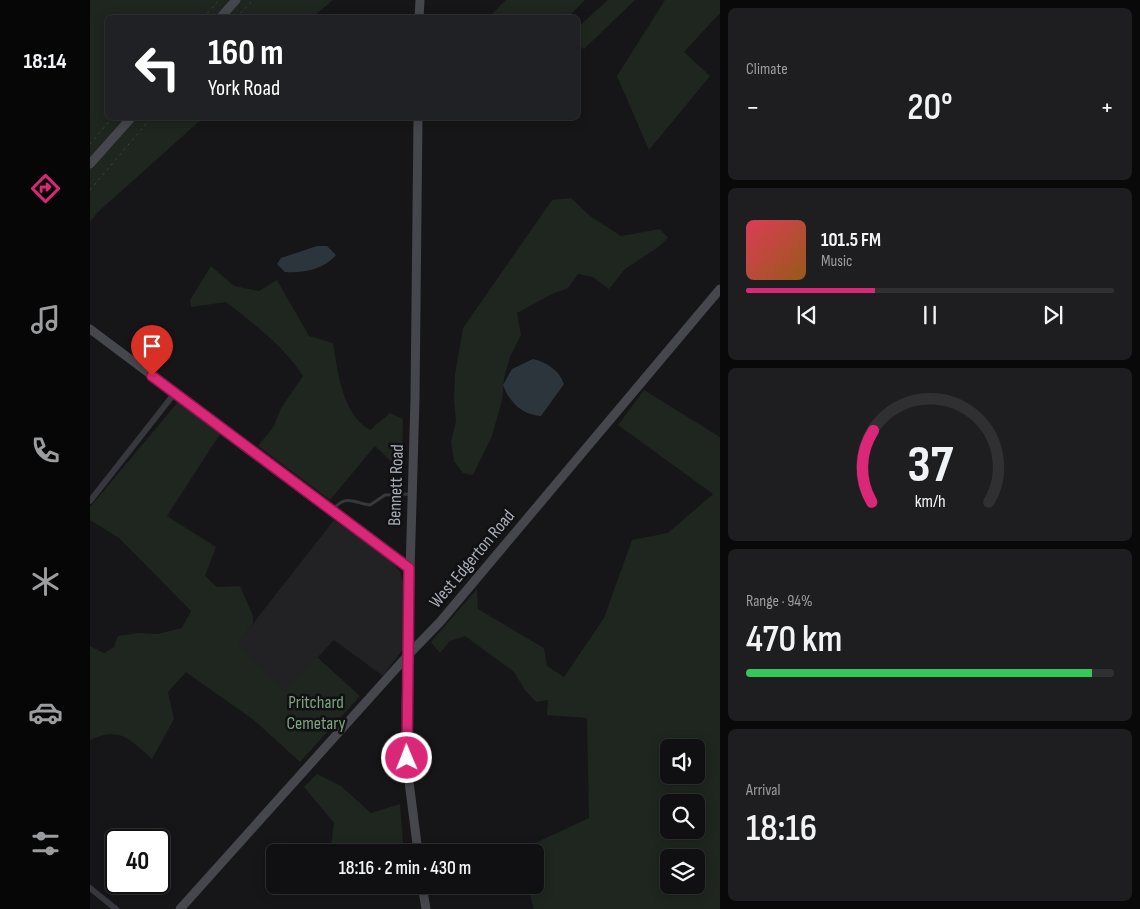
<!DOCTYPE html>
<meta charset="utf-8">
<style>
:root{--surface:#101012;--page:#1e1e20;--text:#f1f3f6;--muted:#9c9d9f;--line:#303032;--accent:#db2777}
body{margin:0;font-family:"Sofia Sans Condensed",sans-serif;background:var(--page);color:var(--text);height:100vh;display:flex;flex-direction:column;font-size:19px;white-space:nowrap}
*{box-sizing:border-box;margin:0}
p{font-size:16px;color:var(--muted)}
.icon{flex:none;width:28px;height:28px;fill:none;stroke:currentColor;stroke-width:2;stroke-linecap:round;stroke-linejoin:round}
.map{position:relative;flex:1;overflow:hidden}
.drawer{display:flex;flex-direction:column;gap:8px;padding:8px;background:#09090a;width:420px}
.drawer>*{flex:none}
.top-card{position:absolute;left:15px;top:15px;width:475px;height:105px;border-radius:8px;box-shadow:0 2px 12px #0003,0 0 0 1px var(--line);background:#202124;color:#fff;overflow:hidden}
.buttons{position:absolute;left:570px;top:739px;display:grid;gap:10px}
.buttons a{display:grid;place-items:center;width:45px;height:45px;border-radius:8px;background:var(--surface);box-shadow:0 2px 12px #0003,0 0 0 1px var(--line);font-size:25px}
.speed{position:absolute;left:15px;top:829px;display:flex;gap:10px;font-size:25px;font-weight:700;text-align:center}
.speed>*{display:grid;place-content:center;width:65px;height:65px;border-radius:50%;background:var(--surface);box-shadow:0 2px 12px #0003,0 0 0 1px var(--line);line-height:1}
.speed .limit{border:2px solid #111;border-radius:8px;background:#fff;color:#111}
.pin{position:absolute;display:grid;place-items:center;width:42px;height:42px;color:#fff;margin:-51px -21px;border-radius:50% 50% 50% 0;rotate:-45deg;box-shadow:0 0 5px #0007}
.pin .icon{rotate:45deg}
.me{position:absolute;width:55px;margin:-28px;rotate:359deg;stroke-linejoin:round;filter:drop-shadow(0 0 4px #0008)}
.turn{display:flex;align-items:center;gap:18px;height:105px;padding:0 20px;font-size:22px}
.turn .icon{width:65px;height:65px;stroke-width:2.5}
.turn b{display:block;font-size:35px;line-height:42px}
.big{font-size:38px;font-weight:600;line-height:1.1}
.drawer .tile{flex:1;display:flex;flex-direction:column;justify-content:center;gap:8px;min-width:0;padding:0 18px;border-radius:8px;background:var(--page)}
.drawer .dial{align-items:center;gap:0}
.dial svg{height:130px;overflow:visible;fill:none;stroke:var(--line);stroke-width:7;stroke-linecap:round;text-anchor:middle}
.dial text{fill:var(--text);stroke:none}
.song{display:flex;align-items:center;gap:15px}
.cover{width:60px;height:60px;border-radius:8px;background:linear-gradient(135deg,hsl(350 70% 55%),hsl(30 70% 35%))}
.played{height:5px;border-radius:2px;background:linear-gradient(90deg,var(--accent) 35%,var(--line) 35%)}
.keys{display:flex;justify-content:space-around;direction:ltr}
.heat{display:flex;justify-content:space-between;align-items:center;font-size:28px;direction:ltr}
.charge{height:8px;border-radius:4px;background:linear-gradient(90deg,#34c759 94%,var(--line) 0)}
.trip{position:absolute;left:176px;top:844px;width:278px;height:50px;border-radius:8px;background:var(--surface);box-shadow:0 2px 12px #0003,0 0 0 1px var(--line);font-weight:600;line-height:50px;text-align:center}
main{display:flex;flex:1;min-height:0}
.tab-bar{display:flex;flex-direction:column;width:90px;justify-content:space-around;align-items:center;background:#060607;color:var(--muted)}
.tab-bar .icon{width:35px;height:35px}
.tab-bar .current{color:var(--accent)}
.tab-bar b{font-size:22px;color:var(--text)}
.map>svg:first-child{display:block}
.built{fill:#222225}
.green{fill:#1e261f;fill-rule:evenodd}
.water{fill:#2c353c}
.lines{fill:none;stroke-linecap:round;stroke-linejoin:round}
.path{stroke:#3d3f44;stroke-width:1;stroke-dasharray:2.5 4;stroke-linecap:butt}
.lane{stroke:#37383d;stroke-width:3}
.street{stroke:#37383d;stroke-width:6}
.secondary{stroke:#45474d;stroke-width:9}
.route-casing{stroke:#8e194d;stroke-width:12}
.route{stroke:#db2777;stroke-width:9}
.labels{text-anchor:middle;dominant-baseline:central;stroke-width:5;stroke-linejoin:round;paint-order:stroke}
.street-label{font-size:18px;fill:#a8adb8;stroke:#111113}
.park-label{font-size:18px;fill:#7fa381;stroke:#111113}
</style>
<main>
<nav class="tab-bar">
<b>18:14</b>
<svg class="icon current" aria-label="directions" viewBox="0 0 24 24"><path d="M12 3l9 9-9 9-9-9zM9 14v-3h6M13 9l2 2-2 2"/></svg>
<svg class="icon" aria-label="music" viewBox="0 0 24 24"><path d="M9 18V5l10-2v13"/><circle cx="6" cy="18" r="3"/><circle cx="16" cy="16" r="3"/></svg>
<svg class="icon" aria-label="phone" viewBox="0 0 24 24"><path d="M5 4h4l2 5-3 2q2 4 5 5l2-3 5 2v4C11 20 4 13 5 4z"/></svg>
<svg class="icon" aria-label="climate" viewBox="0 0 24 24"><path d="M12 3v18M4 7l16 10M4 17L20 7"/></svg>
<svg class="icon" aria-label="car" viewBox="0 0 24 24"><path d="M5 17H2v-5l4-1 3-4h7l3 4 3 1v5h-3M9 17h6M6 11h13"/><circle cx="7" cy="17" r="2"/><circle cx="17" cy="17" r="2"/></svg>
<svg class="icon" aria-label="filters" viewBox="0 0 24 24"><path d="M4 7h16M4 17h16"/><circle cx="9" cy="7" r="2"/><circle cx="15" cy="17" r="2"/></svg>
</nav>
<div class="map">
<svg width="630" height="909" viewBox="0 0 630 909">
<rect width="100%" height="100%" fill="#161618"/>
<path class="built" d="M 244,520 L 301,561 L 310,572 L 314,587 L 313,649 L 293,676 L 244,640 L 194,693 L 147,644 Z"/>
<path class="green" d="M 0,0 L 243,0 L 223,17 L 18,18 L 18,118 L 113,118 L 8,212 L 0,222 Z
M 416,0 L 495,0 L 478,17 L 399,17 Z
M 518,0 L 545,0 L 494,49 L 488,45 L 488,27 Z
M 575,0 L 630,0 L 630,13 L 594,52 L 620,76 L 559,150 L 527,76 Z
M 481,198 L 500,216 L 531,236 L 570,229 L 578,238 L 567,248 L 535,269 L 519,289 L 503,277 L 488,274 L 478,288 L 460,295 L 427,313 L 431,335 L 420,357 L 414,378 L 412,400 L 402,436 L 383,475 L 373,473 L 364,461 L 361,442 L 366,421 L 364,399 L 365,374 L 373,328 L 462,200 Z
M 121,266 L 144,286 L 169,291 L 187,280 L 219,336 L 243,343 C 248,372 252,414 280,430 L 300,413 L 313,419 L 312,472 L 285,446 L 240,500 L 168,446 L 184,426 L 191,408 L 213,376 C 193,345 165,325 136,302 L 101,307 L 100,300 Z
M 554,390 L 630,437 L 630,909 L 444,909 L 437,885 L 445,885 L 445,852 L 429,852 L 428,851 L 499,818 L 497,718 L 457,715 L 458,700 L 446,702 L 435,690 L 424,672 L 375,636 L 360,641 L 350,653 L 341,642 L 387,589 L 388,609 L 454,648 L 457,666 L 474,677 L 514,618 L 542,540 L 578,533 L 623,494 L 528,425 ZM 579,748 L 606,748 L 606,775 L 579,775 ZM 579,802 L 606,802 L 606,830 L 579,830 ZM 579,858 L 606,858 L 606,885 L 579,885 Z
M 88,402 L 130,434 L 77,516 L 126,547 L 115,576 L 127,587 L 150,586 L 163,616 L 163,623 L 148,644 L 194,692 L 227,657 L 270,696 L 210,762 L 165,721 L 96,672 L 78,692 L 84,719 L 62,759 C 40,740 31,726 0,740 L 0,646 L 14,653 L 24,647 L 28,636 L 49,633 L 68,634 L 92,628 L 101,611 L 29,538 L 0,520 L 0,507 Z
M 227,774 L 251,786 L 281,813 L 310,804 L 313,843 L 310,850 L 305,852 L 240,852 L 244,823 L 214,787 Z"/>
<path class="water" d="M 227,246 L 237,246 L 246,255 C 233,270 214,273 195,272 L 187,264 L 191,258 Z
M 443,359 C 456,362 469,370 474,384 L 451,416 C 432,415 420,403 413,385 L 422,369 Z"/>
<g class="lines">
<path class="path" d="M 113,18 L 129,0
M 146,18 L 163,0
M 0,144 L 22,118
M 0,190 L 61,118"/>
<path class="lane" d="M 242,510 C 257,494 261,502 280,505 L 295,495 L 320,494"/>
<path class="street" d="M 0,501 L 84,394
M 0,888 L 26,909"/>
<path class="secondary" d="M 130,18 L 146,0
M 329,18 L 330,0
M 0,164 L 41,118
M 0,329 L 319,568
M 328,852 L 318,774 L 316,709 L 325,399 L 328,118
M 332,885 L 336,909
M 90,909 L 319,654 L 350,622 L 630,289"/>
</g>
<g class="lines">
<defs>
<path id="route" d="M 62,376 L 319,568 L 317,758"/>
</defs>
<use href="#route" class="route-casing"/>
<use href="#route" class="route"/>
</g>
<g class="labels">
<g class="street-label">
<text transform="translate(306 485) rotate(-88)">Bennett Road</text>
<text transform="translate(382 559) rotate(-50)">West Edgerton Road</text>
</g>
<g class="park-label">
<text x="226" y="702">Pritchard<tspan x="226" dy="21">Cemetary</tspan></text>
</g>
</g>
</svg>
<div class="buttons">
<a><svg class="icon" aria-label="sound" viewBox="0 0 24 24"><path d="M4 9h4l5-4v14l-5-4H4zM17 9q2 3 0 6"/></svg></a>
<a><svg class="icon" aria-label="search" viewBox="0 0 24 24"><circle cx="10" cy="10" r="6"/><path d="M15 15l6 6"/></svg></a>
<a><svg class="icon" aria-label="layers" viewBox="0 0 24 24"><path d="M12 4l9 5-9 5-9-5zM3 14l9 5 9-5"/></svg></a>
</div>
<div class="speed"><div class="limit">40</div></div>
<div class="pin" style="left:62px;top:376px;background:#d93025"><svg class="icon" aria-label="arrive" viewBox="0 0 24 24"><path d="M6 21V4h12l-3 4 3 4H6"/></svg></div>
<svg class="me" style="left:317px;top:758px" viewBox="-20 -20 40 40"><circle r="17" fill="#db2777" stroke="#fff" stroke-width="3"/><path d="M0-11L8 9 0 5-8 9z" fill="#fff"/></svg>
<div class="trip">18:16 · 2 min · 430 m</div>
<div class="top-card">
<div class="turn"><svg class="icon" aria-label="left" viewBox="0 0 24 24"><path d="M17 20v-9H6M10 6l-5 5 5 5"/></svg><div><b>160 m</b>York Road</div></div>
</div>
</div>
<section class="drawer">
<div class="tile"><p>Climate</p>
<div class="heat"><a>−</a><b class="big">20°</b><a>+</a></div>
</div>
<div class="tile">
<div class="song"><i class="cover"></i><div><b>101.5 FM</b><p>Music</p></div></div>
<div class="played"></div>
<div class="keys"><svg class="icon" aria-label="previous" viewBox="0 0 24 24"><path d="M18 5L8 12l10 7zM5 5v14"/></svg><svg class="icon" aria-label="pause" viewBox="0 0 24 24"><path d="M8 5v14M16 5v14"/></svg><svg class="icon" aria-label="next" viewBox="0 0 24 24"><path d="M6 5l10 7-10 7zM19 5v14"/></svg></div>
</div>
<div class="tile dial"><svg viewBox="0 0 100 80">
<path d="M14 69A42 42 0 1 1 86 69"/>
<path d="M14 69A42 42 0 0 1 15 25" stroke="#db2777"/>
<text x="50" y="56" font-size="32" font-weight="700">37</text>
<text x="50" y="72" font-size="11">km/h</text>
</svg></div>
<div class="tile"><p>Range · 94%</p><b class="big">470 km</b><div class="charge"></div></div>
<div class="tile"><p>Arrival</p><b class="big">18:16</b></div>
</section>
</main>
